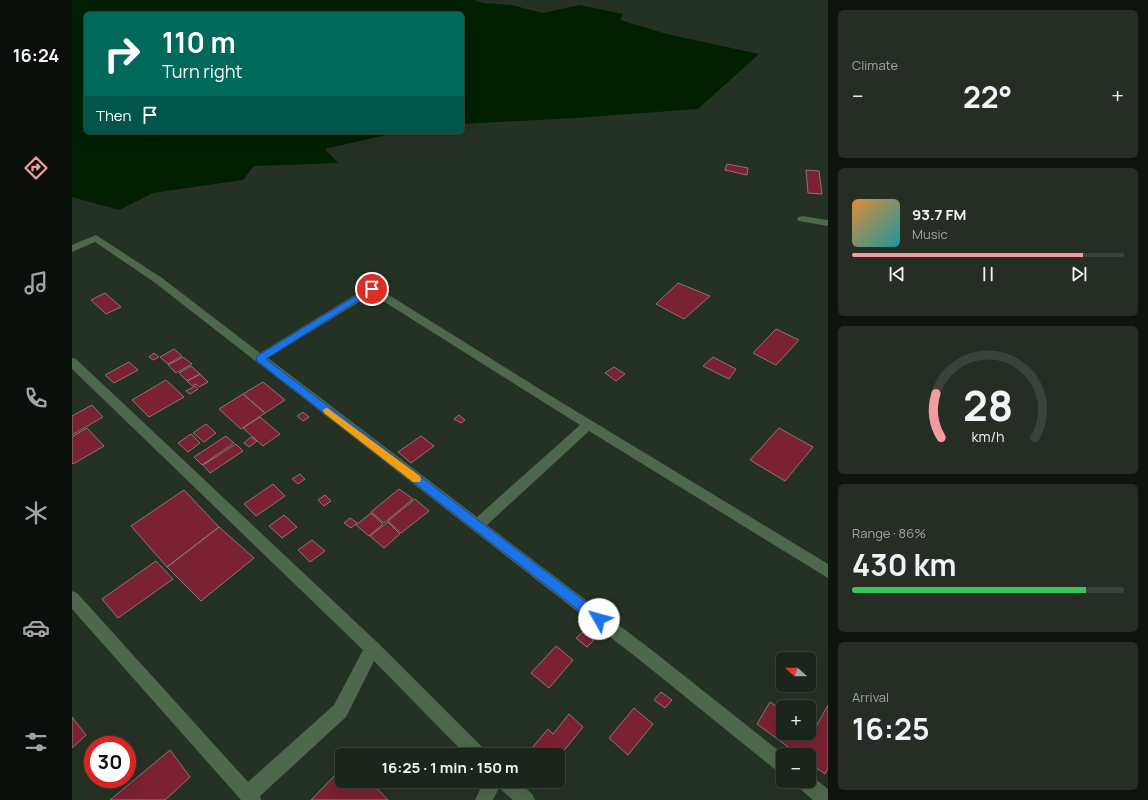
<!DOCTYPE html>
<meta charset="utf-8">
<style>
:root{--surface:#1c251c;--page:#252d25;--text:#f1f3f6;--muted:#a0a5a3;--line:#3a423b;--accent:#f49aa3}
body{margin:0;font-family:Manrope,sans-serif;background:var(--page);color:var(--text);height:100vh;display:flex;flex-direction:column;font-size:15px;white-space:nowrap}
*{box-sizing:border-box;margin:0}
p{font-size:13px;color:var(--muted)}
.icon{flex:none;width:22px;height:22px;fill:none;stroke:currentColor;stroke-width:2;stroke-linecap:round;stroke-linejoin:round}
.map{position:relative;flex:1;overflow:hidden}
.sheet{display:flex;flex-direction:column;gap:10px;padding:10px;background:#0f140f;width:320px}
.sheet>*{flex:none}
.guide{position:absolute;left:12px;top:12px;width:380px;height:122px;border-radius:6px;box-shadow:0 4px 16px #0002,0 0 0 1px var(--line);background:#00695c;color:#fff;overflow:hidden}
.needle{width:26px;rotate:290deg}
.tools{position:absolute;left:704px;top:652px;display:grid;gap:8px}
.tools a{display:grid;place-items:center;width:40px;height:40px;border-radius:6px;background:var(--surface);box-shadow:0 4px 16px #0002,0 0 0 1px var(--line);font-size:20px}
.speed{position:absolute;left:12px;top:736px;display:flex;gap:8px;font-size:20px;font-weight:700;text-align:center}
.speed>*{display:grid;place-content:center;width:52px;height:52px;border-radius:50%;background:var(--surface);box-shadow:0 4px 16px #0002,0 0 0 1px var(--line);line-height:1}
.speed .limit{border:6px solid #d22;background:#fff;color:#111}
.pin{position:absolute;display:grid;place-items:center;width:34px;height:34px;color:#fff;margin:-17px;border:2px solid #fff;border-radius:50%;box-shadow:0 1px 4px #0007}
.me{position:absolute;width:44px;margin:-22px;rotate:308deg;stroke-linejoin:round;filter:drop-shadow(0 0 3px #0008)}
.turn{display:flex;align-items:center;gap:14px;height:84px;padding:0 12px;font-size:18px}
.turn .icon{width:52px;height:52px;stroke-width:2.5}
.turn b{display:block;font-size:28px;line-height:34px}
.then{display:flex;align-items:center;height:38px;padding:0 12px;background:#0003;gap:8px;font-size:15px}
.big{font-size:30px;font-weight:700;line-height:1.1}
.sheet .widget{flex:1;display:flex;flex-direction:column;justify-content:center;gap:6px;min-width:0;padding:0 14px;border-radius:6px;background:var(--page)}
.sheet .dial{align-items:center;gap:0}
.dial svg{height:104px;overflow:visible;fill:none;stroke:var(--line);stroke-width:7;stroke-linecap:round;text-anchor:middle}
.dial text{fill:var(--text);stroke:none}
.song{display:flex;align-items:center;gap:12px}
.cover{width:48px;height:48px;border-radius:6px;background:linear-gradient(135deg,hsl(30 70% 55%),hsl(180 70% 35%))}
.played{height:4px;border-radius:2px;background:linear-gradient(90deg,var(--accent) 85%,var(--line) 85%)}
.keys{display:flex;justify-content:space-around;direction:ltr}
.heat{display:flex;justify-content:space-between;align-items:center;font-size:22px;direction:ltr}
.charge{height:6px;border-radius:3px;background:linear-gradient(90deg,#34c759 86%,var(--line) 0)}
.trip{position:absolute;left:263px;top:748px;width:230px;height:40px;border-radius:6px;background:var(--surface);box-shadow:0 4px 16px #0002,0 0 0 1px var(--line);font-weight:700;line-height:40px;text-align:center}
main{display:flex;flex:1;min-height:0}
.dock{display:flex;flex-direction:column;width:72px;justify-content:space-around;align-items:center;background:#0b0f0b;color:var(--muted)}
.dock .icon{width:28px;height:28px}
.dock .current{color:var(--accent)}
.dock b{font-size:18px;color:var(--text)}
.map>svg:first-child{display:block}
.water{fill:#002000}
.building{fill:#7a2133;stroke:#897576}
.lines{fill:none;stroke-linecap:round;stroke-linejoin:round}
.minor{fill:#4d684c;fill-rule:evenodd}
.route{fill:#1a73e8;stroke:#114b97}
.slow{fill:#f59e0b}
</style>
<main>
<nav class="dock">
<b>16:24</b>
<svg class="icon current" aria-label="directions" viewBox="0 0 24 24"><path d="M12 3l9 9-9 9-9-9zM9 14v-3h6M13 9l2 2-2 2"/></svg>
<svg class="icon" aria-label="music" viewBox="0 0 24 24"><path d="M9 18V5l10-2v13"/><circle cx="6" cy="18" r="3"/><circle cx="16" cy="16" r="3"/></svg>
<svg class="icon" aria-label="phone" viewBox="0 0 24 24"><path d="M5 4h4l2 5-3 2q2 4 5 5l2-3 5 2v4C11 20 4 13 5 4z"/></svg>
<svg class="icon" aria-label="climate" viewBox="0 0 24 24"><path d="M12 3v18M4 7l16 10M4 17L20 7"/></svg>
<svg class="icon" aria-label="car" viewBox="0 0 24 24"><path d="M5 17H2v-5l4-1 3-4h7l3 4 3 1v5h-3M9 17h6M6 11h13"/><circle cx="7" cy="17" r="2"/><circle cx="17" cy="17" r="2"/></svg>
<svg class="icon" aria-label="filters" viewBox="0 0 24 24"><path d="M4 7h16M4 17h16"/><circle cx="9" cy="7" r="2"/><circle cx="15" cy="17" r="2"/></svg>
</nav>
<div class="map">
<svg width="756" height="800" viewBox="0 0 756 800">
<rect width="100%" height="100%" fill="#263126"/>
<path class="water" d="M 0,0 L 403,0 L 411,3 L 439,5 L 471,13 L 507,5 L 551,14 L 548,20 L 595,34 L 687,54 L 626,109 L 504,118 L 390,124 L 390,14 L 14,14 L 14,132 L 327,132 L 253,149 L 266,163 L 182,166 L 171,180 L 81,193 L 47,210 L 0,197 Z"/>
<path class="building" d="M 655,164 L 676,168 L 675,175 L 653,170 Z
M 734,170 L 747,171 L 750,194 L 736,193 Z
M 606,283 L 638,296 L 612,319 L 584,304 Z
M 33,293 L 49,307 L 34,314 L 19,300 Z
M 704,329 L 727,340 L 704,365 L 681,353 Z
M 102,349 L 110,356 L 96,364 L 88,357 Z
M 82,353 L 87,357 L 81,360 L 77,357 Z
M 111,357 L 120,364 L 104,373 L 96,365 Z
M 641,357 L 664,369 L 657,379 L 631,366 Z
M 57,362 L 66,370 L 42,383 L 33,375 Z
M 119,366 L 128,374 L 115,381 L 107,373 Z
M 542,367 L 553,374 L 544,381 L 533,373 Z
M 128,374 L 136,382 L 127,387 L 124,384 L 120,386 L 115,381 Z
M 94,380 L 112,397 L 77,417 L 60,400 Z
M 191,382 L 213,400 L 193,413 L 171,394 Z
M 123,386 L 126,389 L 118,394 L 114,391 Z
M 171,394 L 193,413 L 169,429 L 147,409 Z
M 20,405 L 31,417 L 0,435 L 0,416 Z
M 231,412 L 237,417 L 231,421 L 225,416 Z
M 387,415 L 393,420 L 389,423 L 382,419 Z
M 188,417 L 208,434 L 191,446 L 171,428 Z
M 134,424 L 144,433 L 132,442 L 121,433 Z
M 15,428 L 32,446 L 1,464 L 0,463 L 0,437 Z
M 707,428 L 741,447 L 713,481 L 678,460 Z
M 119,434 L 128,443 L 116,452 L 106,443 Z
M 154,436 L 162,443 L 130,465 L 122,457 Z
M 349,436 L 362,446 L 339,463 L 326,452 Z
M 179,437 L 185,441 L 177,447 L 172,443 Z
M 164,444 L 171,451 L 138,473 L 131,465 Z
M 228,474 L 233,479 L 226,484 L 220,479 Z
M 201,484 L 213,496 L 184,516 L 172,504 Z
M 327,489 L 341,499 L 312,523 L 299,512 Z
M 112,490 L 147,527 L 95,567 L 59,526 Z
M 253,495 L 259,501 L 252,506 L 246,500 Z
M 343,499 L 357,511 L 329,533 L 316,521 Z
M 299,513 L 311,524 L 297,536 L 284,525 Z
M 212,515 L 225,527 L 210,538 L 197,526 Z
M 278,518 L 285,523 L 279,528 L 272,523 Z
M 316,522 L 328,534 L 312,548 L 298,536 Z
M 147,527 L 182,558 L 129,601 L 95,567 Z
M 240,540 L 253,551 L 238,562 L 226,550 Z
M 84,561 L 101,579 L 46,618 L 30,599 Z
M 512,631 L 522,640 L 515,647 L 504,638 Z
M 484,646 L 501,660 L 477,688 L 459,673 Z
M 589,692 L 600,700 L 593,708 L 582,700 Z
M 698,702 L 711,711 L 711,733 L 737,733 L 737,729 L 741,732 L 756,705 L 756,768 L 753,774 L 737,763 L 737,755 L 727,755 L 685,724 Z
M 562,708 L 581,724 L 556,755 L 537,738 Z
M 497,714 L 511,727 L 486,758 L 486,755 L 454,755 L 476,729 L 481,734 Z
M 0,717 L 14,735 L 0,748 Z
M 98,750 L 118,777 L 93,800 L 38,800 Z
M 270,768 L 270,781 L 298,781 L 316,800 L 239,800 Z"/>
<g class="lines">
<path class="minor" d="M 730,216 L 756,220 L 756,226 L 727,221 L 725,219 L 727,217 Z
M 24,235 L 90,278 L 188,353 L 296,287 L 304,287 L 474,393 L 756,564 L 756,578 L 517,431 L 415,525 L 581,651 L 712,755 L 711,755 L 711,774 L 705,771 L 569,661 L 82,282 L 23,242 L 0,252 L 0,245 ZM 300,294 L 508,425 L 405,517 L 196,358 Z
M 0,358 L 4,359 L 306,643 L 412,749 L 415,755 L 394,755 L 302,661 L 274,717 L 188,796 L 189,800 L 169,800 L 0,609 L 0,591 L 5,593 L 176,782 L 262,705 L 291,650 L 0,369 Z
M 737,774 L 756,789 L 756,800 L 741,800 L 726,787 L 723,781 L 737,781 Z
M 412,781 L 446,781 L 460,794 L 463,800 L 441,800 L 427,788 L 421,800 L 403,800 Z"/>
</g>
<path class="route" d="M 300,286 L 303,287 L 303,290 L 194,359 L 531,615 L 532,619 L 531,623 L 527,624 L 523,623 L 185,361 L 184,358 L 185,356 Z"/>
<path class="slow" d="M 255,408 L 348,476 L 349,479 L 348,482 L 341,482 L 252,413 L 251,411 L 252,409 Z"/>
</svg>
<div class="tools">
<a><svg class="needle" viewBox="-14 -14 28 28"><path d="M0-13l5 13h-10z" fill="#e53935"/><path d="M0 13l5-13h-10z" fill="#a0a5a3"/></svg></a>
<a>+</a>
<a>−</a>
</div>
<div class="speed"><div class="limit">30</div></div>
<div class="pin" style="left:300px;top:289px;background:#d93025"><svg class="icon" aria-label="arrive" viewBox="0 0 24 24"><path d="M6 21V4h12l-3 4 3 4H6"/></svg></div>
<svg class="me" style="left:527px;top:619px" viewBox="-20 -20 40 40"><circle r="19" fill="#fff"/><path d="M0-13L10 11 0 6-10 11z" fill="#1a73e8"/></svg>
<div class="trip">16:25 · 1 min · 150 m</div>
<div class="guide">
<div class="turn"><svg class="icon" aria-label="right" viewBox="0 0 24 24"><path d="M7 20v-9h11M14 6l5 5-5 5"/></svg><div><b>110 m</b>Turn right</div></div>
<div class="then">Then<svg class="icon" aria-label="arrive" viewBox="0 0 24 24"><path d="M6 21V4h12l-3 4 3 4H6"/></svg></div>
</div>
</div>
<section class="sheet">
<div class="widget"><p>Climate</p>
<div class="heat"><a>−</a><b class="big">22°</b><a>+</a></div>
</div>
<div class="widget">
<div class="song"><i class="cover"></i><div><b>93.7 FM</b><p>Music</p></div></div>
<div class="played"></div>
<div class="keys"><svg class="icon" aria-label="previous" viewBox="0 0 24 24"><path d="M18 5L8 12l10 7zM5 5v14"/></svg><svg class="icon" aria-label="pause" viewBox="0 0 24 24"><path d="M8 5v14M16 5v14"/></svg><svg class="icon" aria-label="next" viewBox="0 0 24 24"><path d="M6 5l10 7-10 7zM19 5v14"/></svg></div>
</div>
<div class="widget dial"><svg viewBox="0 0 100 80">
<path d="M14 69A42 42 0 1 1 86 69"/>
<path d="M14 69A42 42 0 0 1 10 35" stroke="#f49aa3"/>
<text x="50" y="56" font-size="32" font-weight="700">28</text>
<text x="50" y="72" font-size="11">km/h</text>
</svg></div>
<div class="widget"><p>Range · 86%</p><b class="big">430 km</b><div class="charge"></div></div>
<div class="widget"><p>Arrival</p><b class="big">16:25</b></div>
</section>
</main>
